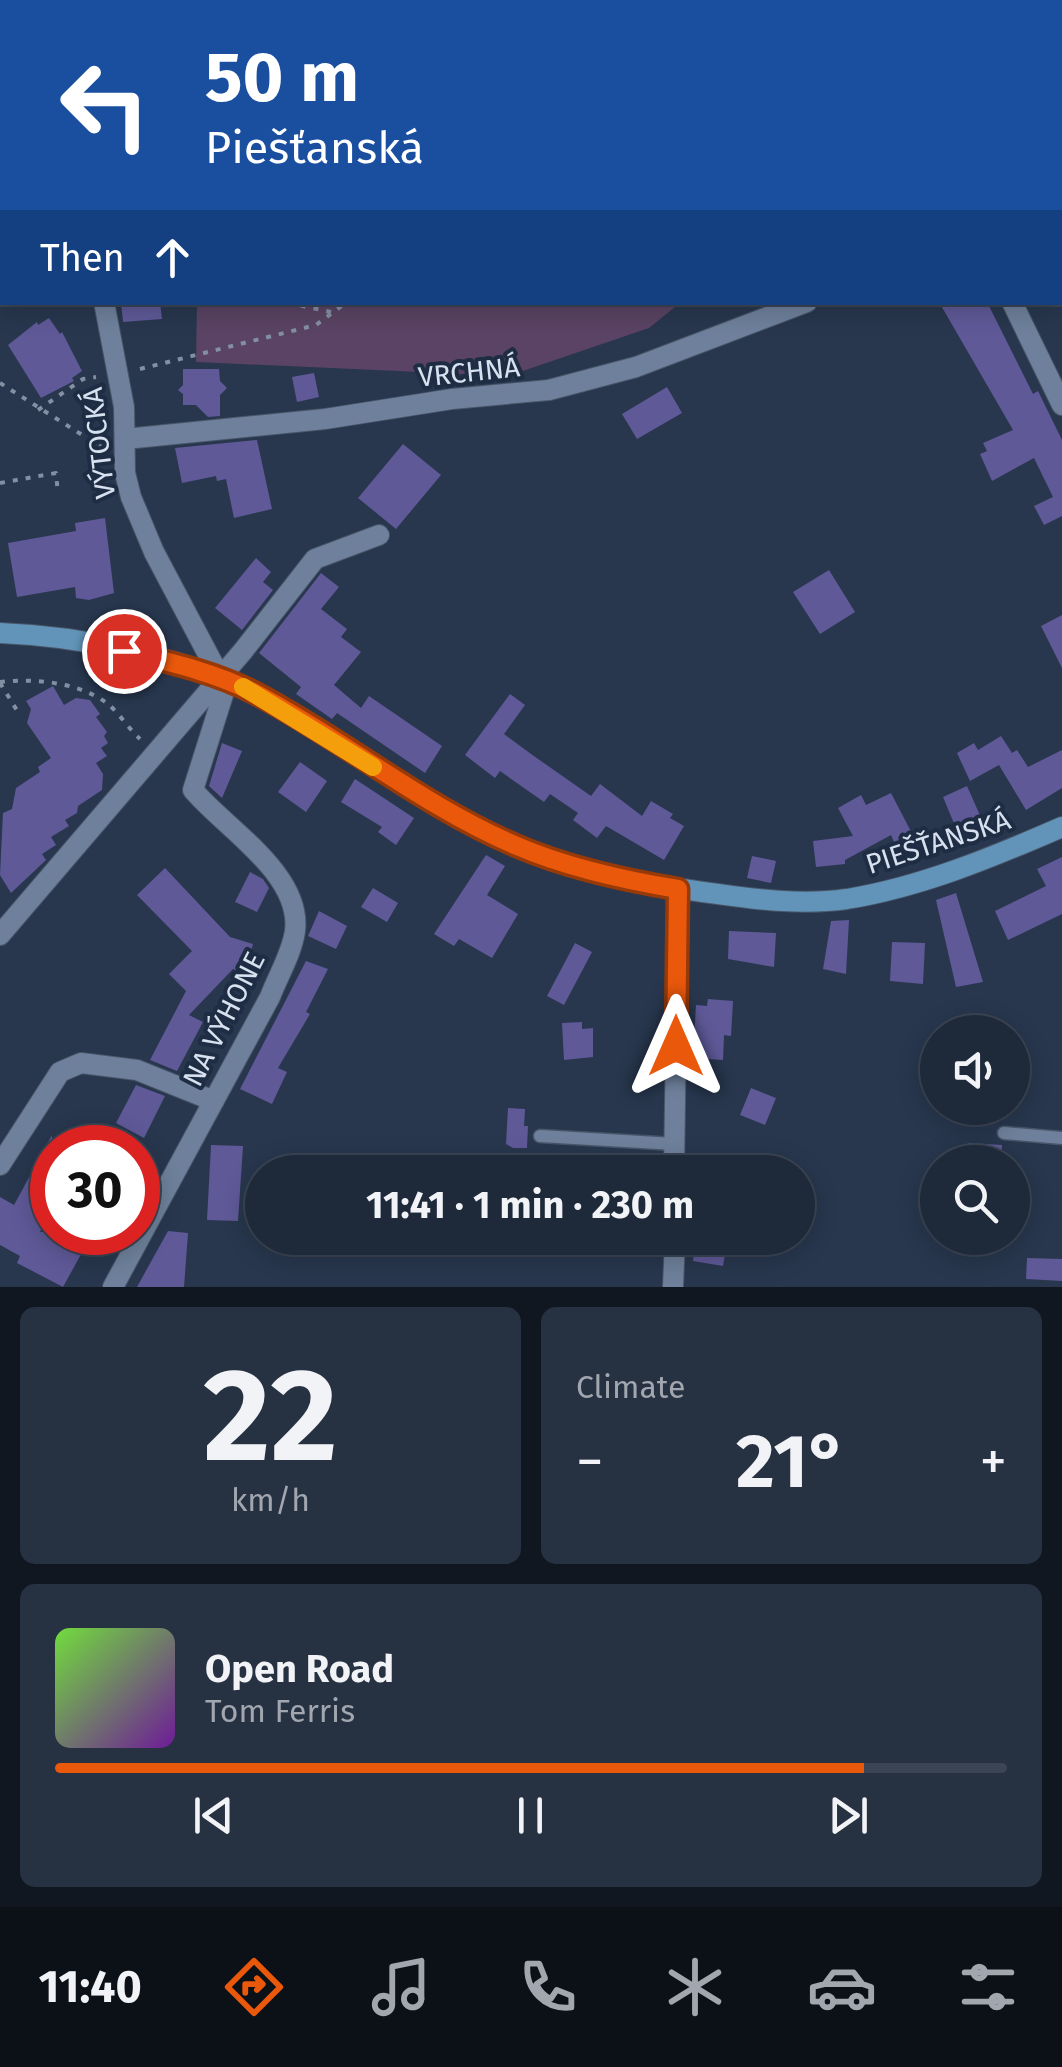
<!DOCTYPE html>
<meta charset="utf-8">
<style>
:root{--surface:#1e293a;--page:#263142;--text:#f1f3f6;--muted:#a1a6af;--line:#3c4554;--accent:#ea580c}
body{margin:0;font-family:"Fira Sans",sans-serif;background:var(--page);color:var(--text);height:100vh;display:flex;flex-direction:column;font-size:38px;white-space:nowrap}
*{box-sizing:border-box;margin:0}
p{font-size:32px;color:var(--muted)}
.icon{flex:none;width:55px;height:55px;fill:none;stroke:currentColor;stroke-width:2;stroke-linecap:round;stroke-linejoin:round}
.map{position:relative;height:1287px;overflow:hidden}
.side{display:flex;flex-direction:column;gap:20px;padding:20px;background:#101720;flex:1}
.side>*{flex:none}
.guide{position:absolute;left:0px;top:0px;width:1062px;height:305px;box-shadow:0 5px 25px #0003,0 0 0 2px var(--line);background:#1a4fa0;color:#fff;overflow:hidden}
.tools{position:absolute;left:920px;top:1015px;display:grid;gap:20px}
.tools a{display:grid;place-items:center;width:110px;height:110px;border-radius:50%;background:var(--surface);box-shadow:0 5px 25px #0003,0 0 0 2px var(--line);font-size:50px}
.speed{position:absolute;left:30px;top:1125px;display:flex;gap:20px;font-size:50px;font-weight:700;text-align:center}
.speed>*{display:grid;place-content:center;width:130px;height:130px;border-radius:50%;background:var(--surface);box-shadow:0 5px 25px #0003,0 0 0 2px var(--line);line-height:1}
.speed .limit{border:15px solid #d22;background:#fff;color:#111}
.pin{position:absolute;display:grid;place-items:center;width:85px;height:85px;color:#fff;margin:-42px;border:5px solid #fff;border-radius:50%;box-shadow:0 2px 10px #0007}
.me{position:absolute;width:110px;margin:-55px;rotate:0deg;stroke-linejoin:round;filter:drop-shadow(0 0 8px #0008)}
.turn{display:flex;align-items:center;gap:35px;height:210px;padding:0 40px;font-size:45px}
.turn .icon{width:130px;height:130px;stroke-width:2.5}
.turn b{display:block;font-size:70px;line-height:85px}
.then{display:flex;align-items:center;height:95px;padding:0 40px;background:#0003;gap:20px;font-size:38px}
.big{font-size:75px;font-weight:700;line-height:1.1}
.side .widget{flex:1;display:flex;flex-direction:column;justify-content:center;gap:15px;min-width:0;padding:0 35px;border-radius:15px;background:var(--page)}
.side .dial{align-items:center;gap:0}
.dial b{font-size:130px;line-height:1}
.song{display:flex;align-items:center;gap:30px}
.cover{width:120px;height:120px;border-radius:15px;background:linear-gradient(135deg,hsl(100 70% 55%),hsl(280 70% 35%))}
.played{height:10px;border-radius:5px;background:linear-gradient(90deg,var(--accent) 85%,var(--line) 85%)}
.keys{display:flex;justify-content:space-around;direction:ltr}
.heat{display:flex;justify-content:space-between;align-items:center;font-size:55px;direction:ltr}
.side .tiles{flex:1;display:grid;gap:20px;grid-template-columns:1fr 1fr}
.widget:last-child{grid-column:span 2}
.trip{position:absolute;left:245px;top:1155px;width:570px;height:100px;border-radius:50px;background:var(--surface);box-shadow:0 5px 25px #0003,0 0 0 2px var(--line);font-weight:700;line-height:100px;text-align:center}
.tabs{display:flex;height:160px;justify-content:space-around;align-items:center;background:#0c1017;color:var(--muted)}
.tabs .icon{width:70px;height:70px}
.tabs .active{color:var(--accent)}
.tabs b{font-size:45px;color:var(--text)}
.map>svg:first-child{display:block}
.green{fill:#5a4364}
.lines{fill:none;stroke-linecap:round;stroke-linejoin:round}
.stream{stroke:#002326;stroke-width:6}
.building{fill:#5f5998}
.service-casing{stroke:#485569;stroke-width:15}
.minor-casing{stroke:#485569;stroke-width:22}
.secondary-casing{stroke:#485569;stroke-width:22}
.path{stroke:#838fa2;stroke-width:4;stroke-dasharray:5 8;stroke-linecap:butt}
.service{stroke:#6e809b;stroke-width:12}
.minor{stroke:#6e809b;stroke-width:20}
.secondary{stroke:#6194b8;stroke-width:20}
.route-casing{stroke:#983908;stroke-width:25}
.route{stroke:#ea580c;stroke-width:18}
.slow{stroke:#f59e0b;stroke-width:18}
.labels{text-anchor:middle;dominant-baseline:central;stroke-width:8;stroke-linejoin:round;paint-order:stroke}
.street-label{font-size:28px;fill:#d7e1f0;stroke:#1e2d43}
</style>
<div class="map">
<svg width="1062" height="1287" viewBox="0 0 1062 1287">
<rect width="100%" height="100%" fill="#28374e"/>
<path class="green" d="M 243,0 L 1062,0 L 1062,113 L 1060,2 L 243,2 Z
M 197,303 L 197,302 L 680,303 L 649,328 L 508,376 L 196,362 Z"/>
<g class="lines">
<path class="stream" d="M 9,2 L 15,0
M 0,6 L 2,5"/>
</g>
<path class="building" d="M 121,302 L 160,302 L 162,319 L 123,322 Z
M 939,302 L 987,302 L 1033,394 L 1038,391 L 1062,440 L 1062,516 L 1044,525 L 1034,506 L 1053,497 L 1034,458 L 992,481 L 980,454 L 987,451 L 983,443 L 1013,430 Z
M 49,318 L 60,334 L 62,332 L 82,371 L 72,378 L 74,381 L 41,398 L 8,345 L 37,322 L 38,325 Z
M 183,369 L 219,369 L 220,381 L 227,388 L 220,395 L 220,416 L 208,417 L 196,405 L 183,405 L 183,394 L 178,390 L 183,385 Z
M 314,373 L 319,397 L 297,402 L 292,377 Z
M 667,387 L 682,413 L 637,439 L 622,414 Z
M 257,440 L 272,509 L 234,518 L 226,479 L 217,481 L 216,476 L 182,483 L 175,448 Z
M 403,444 L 441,475 L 396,529 L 358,498 Z
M 105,518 L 114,593 L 89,600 L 76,598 L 75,587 L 17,597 L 8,543 L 76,531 L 75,523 Z
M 256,558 L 271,572 L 263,582 L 273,590 L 242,630 L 215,608 Z
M 829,570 L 855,612 L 820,634 L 793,592 Z
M 321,573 L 339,587 L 321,609 L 347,629 L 341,637 L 361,652 L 334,685 L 361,708 L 369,696 L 442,746 L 425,773 L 337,713 L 332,719 L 296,694 L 301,687 L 259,653 Z
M 1062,615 L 1062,668 L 1041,626 Z
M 53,686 L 64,705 L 76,698 L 90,700 L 100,714 L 96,717 L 107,732 L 104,736 L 108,743 L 101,748 L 107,756 L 96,763 L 103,774 L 102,790 L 78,806 L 77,813 L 65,820 L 69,826 L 51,837 L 56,845 L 42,854 L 46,860 L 11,893 L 0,875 L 3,813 L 12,809 L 16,788 L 40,772 L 38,767 L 51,758 L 27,723 L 31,709 L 26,701 Z
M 510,694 L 525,705 L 504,734 L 531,754 L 591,796 L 600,784 L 642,816 L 651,801 L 673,814 L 670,818 L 684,826 L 664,860 L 606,826 L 597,838 L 573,820 L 578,813 L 550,794 L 544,802 L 500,771 L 495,778 L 465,755 Z
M 1001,736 L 1012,753 L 1017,750 L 1028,767 L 1062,750 L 1062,788 L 1026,810 L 999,765 L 970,781 L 957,753 L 974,743 L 978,750 Z
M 222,743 L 242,751 L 222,798 L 209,786 Z
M 300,762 L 327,781 L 306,812 L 278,792 Z
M 355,779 L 414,818 L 396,845 L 378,832 L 382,827 L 341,802 Z
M 967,786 L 983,822 L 958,833 L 943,797 Z
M 891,793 L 918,845 L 899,854 L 891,835 L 845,860 L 845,864 L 816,867 L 813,841 L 853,836 L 838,808 L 861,795 L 866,805 Z
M 486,855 L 505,866 L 487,895 L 518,914 L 492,958 L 459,939 L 454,946 L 434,934 Z
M 752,856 L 776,861 L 771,883 L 747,878 Z
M 1062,857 L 1062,914 L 1008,940 L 995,911 L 1046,886 L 1037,869 Z
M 165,868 L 230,937 L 253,944 L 244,973 L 233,969 L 189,1015 L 203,1022 L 177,1071 L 150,1060 L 186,991 L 169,974 L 192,951 L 137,895 Z
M 250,872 L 263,879 L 269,888 L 257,912 L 235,902 Z
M 373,888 L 398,903 L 387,922 L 361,907 Z
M 956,893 L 983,982 L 956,987 L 936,900 Z
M 319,911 L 347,926 L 336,949 L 308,936 Z
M 849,920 L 846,974 L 823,969 L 831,921 Z
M 729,931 L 776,933 L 774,967 L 728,959 Z
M 892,942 L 925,943 L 923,984 L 890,981 Z
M 575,943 L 592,952 L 564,1005 L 547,996 Z
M 306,961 L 328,969 L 306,1012 L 310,1014 L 278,1068 L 287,1072 L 272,1104 L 240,1089 Z
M 708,999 L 733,1001 L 731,1036 L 724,1035 L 723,1060 L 693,1058 L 696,1005 L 707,1006 Z
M 582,1022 L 582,1029 L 593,1028 L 593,1057 L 564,1060 L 562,1023 Z
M 136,1085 L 165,1096 L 144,1138 L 116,1123 Z
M 751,1088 L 776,1098 L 765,1125 L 740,1115 Z
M 508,1108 L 525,1109 L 524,1126 L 528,1126 L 527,1148 L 513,1148 L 506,1144 Z
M 52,1135 L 52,1209 L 40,1232 L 79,1232 L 90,1238 L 63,1287 L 17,1263 L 20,1256 L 0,1245 L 0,1197 L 14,1205 Z
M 968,1143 L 1002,1145 L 1001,1162 L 967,1162 Z
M 211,1145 L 243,1146 L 238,1221 L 207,1220 Z
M 168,1231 L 188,1233 L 184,1287 L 137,1287 Z
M 696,1238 L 728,1238 L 723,1266 L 693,1261 Z
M 1027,1258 L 1062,1259 L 1062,1281 L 1026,1279 Z"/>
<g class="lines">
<defs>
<path id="service" d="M 1004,1133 L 1062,1138
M 540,1136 L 674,1144"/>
<path id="minor" d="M 67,0 L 67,2
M 1060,157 L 1062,156
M 104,302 L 124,407 L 125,473 L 131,497 L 154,552 L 220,677 L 223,695 L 193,790 C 226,829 302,874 295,931 C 292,953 278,976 270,997 L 113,1287
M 1012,302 L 1062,405
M 125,439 L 325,419 L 452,399 L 549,390 L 636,367 L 807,302
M 0,935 L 243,651 L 315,559 L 379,535
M 0,1165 L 60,1072 L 81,1063 L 137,1070 L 214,1101
M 674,1172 L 678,889
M 673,1287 L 675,1238"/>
<path id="secondary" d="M 0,633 C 79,636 179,656 250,691 C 326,727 395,784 471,824 C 549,865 632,883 718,894 C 760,900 804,905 847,899 C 921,887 993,857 1062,827"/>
</defs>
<use href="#service" class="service-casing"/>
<use href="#minor" class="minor-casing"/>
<use href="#secondary" class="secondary-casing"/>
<path class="path" d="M 342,0 L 343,2
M 513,2 L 514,0
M 288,303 L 336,313
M 140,369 L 316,325 L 347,302
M 0,383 L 106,450
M 38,410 L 83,379 L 96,377
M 0,483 L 56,473 L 58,494
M 0,682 C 34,678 79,682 108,704 C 119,713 129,729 140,739
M 0,683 L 18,712"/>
<use href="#service" class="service"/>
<use href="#minor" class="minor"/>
<use href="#secondary" class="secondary"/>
</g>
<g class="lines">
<defs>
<path id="route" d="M 124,651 C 169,662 214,672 255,693 C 344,740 423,806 517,846 C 568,868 623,880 678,889 L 676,1046"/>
</defs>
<use href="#route" class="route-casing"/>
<use href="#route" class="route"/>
<path class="slow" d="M 243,687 L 373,767"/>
</g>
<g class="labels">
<g class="street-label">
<text transform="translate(469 372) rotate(-6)">VRCHNÁ</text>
<text transform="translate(99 443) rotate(-97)">VÝTOCKÁ</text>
<text transform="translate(938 842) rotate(-18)">PIEŠŤANSKÁ</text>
<text transform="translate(224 1019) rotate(-63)">NA VÝHONE</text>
</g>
</g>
</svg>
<div class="tools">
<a><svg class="icon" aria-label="sound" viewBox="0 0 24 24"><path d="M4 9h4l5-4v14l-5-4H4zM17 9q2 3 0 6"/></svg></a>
<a><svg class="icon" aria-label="search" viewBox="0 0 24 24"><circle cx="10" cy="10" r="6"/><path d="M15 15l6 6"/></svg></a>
</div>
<div class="speed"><div class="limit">30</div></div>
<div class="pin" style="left:124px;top:651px;background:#d93025"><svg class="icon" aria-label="arrive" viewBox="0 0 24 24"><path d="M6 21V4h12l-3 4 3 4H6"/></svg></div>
<svg class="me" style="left:676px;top:1046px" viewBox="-20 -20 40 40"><path d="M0-17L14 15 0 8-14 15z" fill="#ea580c" stroke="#fff" stroke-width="4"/></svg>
<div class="trip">11:41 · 1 min · 230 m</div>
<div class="guide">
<div class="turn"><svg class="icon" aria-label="left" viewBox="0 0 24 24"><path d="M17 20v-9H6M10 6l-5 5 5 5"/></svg><div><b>50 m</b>Piešťanská</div></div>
<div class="then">Then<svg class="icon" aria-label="ahead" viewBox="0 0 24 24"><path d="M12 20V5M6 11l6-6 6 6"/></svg></div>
</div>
</div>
<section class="side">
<div class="tiles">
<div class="widget dial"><b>22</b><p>km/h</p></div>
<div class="widget"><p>Climate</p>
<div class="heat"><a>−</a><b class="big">21°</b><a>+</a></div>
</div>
<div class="widget">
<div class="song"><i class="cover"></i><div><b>Open Road</b><p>Tom Ferris</p></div></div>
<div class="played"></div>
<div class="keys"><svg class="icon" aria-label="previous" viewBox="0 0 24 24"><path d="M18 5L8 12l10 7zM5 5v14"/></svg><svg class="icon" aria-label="pause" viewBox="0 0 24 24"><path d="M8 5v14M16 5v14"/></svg><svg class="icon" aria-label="next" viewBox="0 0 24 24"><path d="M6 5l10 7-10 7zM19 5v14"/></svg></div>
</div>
</div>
</section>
<nav class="tabs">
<b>11:40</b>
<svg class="icon active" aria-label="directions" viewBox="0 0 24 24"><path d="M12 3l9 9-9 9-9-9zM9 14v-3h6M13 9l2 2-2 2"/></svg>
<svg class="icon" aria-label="music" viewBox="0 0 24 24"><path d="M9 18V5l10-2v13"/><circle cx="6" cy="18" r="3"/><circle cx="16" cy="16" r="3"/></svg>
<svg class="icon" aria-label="phone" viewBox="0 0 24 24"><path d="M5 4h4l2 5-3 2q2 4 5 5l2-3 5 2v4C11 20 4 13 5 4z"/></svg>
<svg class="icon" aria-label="climate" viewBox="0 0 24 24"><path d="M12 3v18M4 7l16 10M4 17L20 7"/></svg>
<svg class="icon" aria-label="car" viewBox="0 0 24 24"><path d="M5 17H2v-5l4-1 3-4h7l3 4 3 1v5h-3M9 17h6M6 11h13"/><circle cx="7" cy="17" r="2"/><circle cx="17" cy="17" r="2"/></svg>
<svg class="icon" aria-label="filters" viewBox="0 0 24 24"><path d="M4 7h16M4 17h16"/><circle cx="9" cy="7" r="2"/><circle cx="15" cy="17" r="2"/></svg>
</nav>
